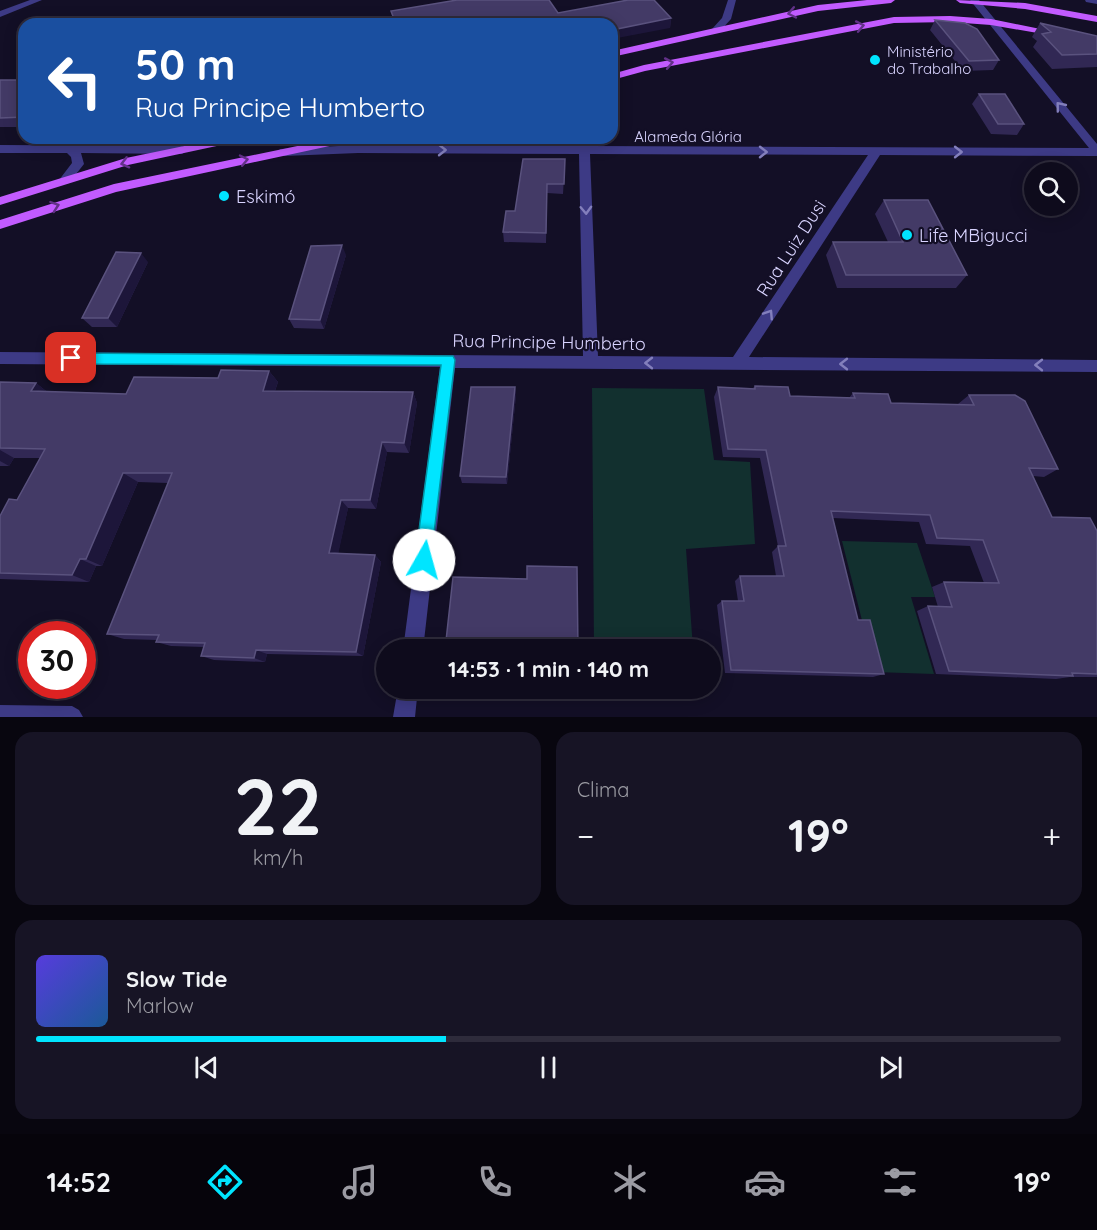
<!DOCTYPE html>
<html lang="pt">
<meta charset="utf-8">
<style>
:root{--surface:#0e0b1c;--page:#171425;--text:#f1f3f6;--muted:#9b9ba3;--line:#2e2b3b;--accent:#00e5ff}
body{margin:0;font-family:Quicksand,sans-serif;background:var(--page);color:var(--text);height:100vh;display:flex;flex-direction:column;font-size:22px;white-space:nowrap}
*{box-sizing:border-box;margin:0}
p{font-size:20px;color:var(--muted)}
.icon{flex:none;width:33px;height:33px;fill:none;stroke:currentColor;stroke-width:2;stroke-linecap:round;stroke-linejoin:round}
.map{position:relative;height:717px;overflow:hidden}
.panel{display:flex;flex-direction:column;gap:15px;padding:15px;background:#08060f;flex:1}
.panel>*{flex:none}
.banner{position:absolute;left:18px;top:18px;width:600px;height:126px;border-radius:18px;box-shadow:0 3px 15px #0003,0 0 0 2px var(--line);background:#1a4fa0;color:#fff;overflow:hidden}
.buttons{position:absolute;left:1024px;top:162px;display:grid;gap:12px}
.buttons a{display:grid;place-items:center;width:54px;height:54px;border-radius:50%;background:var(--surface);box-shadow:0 3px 15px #0003,0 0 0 2px var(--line);font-size:30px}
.speed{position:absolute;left:18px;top:621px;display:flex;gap:12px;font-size:30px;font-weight:700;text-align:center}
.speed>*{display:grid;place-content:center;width:78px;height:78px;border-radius:50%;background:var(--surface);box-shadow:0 3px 15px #0003,0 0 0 2px var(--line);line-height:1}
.speed .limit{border:9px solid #d22;background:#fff;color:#111}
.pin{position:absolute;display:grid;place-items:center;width:51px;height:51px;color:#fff;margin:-26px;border-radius:12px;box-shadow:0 3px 9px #0006}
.me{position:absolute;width:66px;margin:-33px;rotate:7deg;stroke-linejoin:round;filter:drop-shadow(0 0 4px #0008)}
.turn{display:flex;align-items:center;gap:21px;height:126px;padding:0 18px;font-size:27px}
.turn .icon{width:78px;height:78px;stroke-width:2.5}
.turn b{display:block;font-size:42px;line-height:51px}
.big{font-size:45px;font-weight:700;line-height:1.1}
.panel .tile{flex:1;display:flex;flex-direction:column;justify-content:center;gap:9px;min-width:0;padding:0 21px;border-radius:18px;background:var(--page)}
.panel .dial{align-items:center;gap:0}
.dial b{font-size:78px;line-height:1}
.song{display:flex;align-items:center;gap:18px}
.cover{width:72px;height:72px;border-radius:9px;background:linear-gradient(135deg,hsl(250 70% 55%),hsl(210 70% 35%))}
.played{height:6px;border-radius:3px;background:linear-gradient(90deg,var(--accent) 40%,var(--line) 40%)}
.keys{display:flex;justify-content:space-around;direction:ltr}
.heat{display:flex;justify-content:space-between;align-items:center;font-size:33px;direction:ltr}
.panel .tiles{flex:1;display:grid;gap:15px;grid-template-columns:1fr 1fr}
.tile:last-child{grid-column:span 2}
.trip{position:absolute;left:376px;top:639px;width:345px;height:60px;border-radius:30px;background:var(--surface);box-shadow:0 3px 15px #0003,0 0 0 2px var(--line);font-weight:700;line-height:60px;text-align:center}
.dock{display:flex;height:96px;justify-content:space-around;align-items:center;background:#06040b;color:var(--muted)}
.dock .icon{width:42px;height:42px}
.dock .on{color:var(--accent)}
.dock b{font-size:27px;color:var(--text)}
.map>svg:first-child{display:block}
.green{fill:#12302f}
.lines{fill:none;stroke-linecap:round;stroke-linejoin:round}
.minor{fill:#3d3a85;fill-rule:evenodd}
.major{fill:#c25bff;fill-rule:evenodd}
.wall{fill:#312854}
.shaded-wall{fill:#1d163a}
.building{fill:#433a66;stroke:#5a527e;stroke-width:1.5}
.oneway{stroke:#623188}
.oneway2{stroke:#837fbc}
.route{fill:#00e5ff;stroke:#0095a6;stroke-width:1.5}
.poi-dot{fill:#00e5ff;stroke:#130f26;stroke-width:2}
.labels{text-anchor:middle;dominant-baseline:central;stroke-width:4.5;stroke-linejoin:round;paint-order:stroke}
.far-poi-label{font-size:15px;fill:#d9d4ff;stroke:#130f26;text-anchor:start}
.far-street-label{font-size:15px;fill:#d9d4ff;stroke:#130f26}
.poi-label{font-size:18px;fill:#d9d4ff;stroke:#130f26;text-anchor:start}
.street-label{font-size:18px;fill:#d9d4ff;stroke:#130f26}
</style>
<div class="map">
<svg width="1097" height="717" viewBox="0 0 1097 717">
<rect width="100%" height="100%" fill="#130f26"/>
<path class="green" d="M 592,388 L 704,389 L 714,460 L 750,462 L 755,544 L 686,549 L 693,649 L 594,649 Z
M 842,541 L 917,543 L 935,597 L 911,597 L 934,674 L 875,672 Z"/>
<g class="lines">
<path class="minor" d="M 30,0 L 42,0 L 0,17 L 0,11 Z
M 728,0 L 736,0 L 731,19 L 720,31 L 714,31 L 712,29 L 722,18 Z
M 970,0 L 979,0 L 1097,144 L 1097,156 L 880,155 L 749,357 L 1097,360 L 1097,372 L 455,368 L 423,650 L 403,650 L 440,367 L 0,364 L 0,352 L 583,356 L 579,154 L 358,153 L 284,156 L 278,152 L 280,149 L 358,145 L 579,146 L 578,138 L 590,138 L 590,146 L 1089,148 ZM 590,154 L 868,155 L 733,357 L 598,356 Z
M 1085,0 L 1097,0 L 1097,4 L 1086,2 Z
M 0,145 L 182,146 L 188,150 L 182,154 L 81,153 L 84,164 L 69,183 L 65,184 L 59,180 L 72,163 L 71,157 L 67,153 L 0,153 Z
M 398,688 L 418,688 L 415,717 L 393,717 Z
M 0,705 L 72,706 L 79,710 L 83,717 L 0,717 Z"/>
<path class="major" d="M 867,0 L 895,0 L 891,3 L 818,11 L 612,57 L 612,51 L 818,5 Z
M 956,0 L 1025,3 L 1097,16 L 1097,22 L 1025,9 L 960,3 Z
M 950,16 L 991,19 L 1060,33 L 1055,36 L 991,25 L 950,22 L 894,23 L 645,71 L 612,80 L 612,74 L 644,65 L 894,17 Z
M 223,138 L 246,138 L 240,141 L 128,165 L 0,205 L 0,197 L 126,158 Z
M 336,138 L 359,138 L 353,141 L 116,192 L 0,229 L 0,220 L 114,184 Z"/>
</g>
<path class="wall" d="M 391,11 L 558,13 L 671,18 L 670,28 L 612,24 L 394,24 Z
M 935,20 L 999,60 L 993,70 L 963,71 L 930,30 Z
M 1040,23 L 1097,36 L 1097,67 L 1052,69 L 1033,47 L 1037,41 L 1032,37 Z
M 0,80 L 24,80 L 24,127 L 0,127 Z
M 979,94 L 1024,124 L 1017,135 L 991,134 L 972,104 Z
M 565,159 L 563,194 L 547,193 L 546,243 L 504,242 L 503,232 L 515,211 Z
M 884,200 L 967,275 L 956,288 L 837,288 L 826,255 L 833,242 L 888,242 L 875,214 Z
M 346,255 L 324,329 L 294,328 L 289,319 Z
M 148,262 L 117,327 L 92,327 L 82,318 Z
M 269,371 L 278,382 L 275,391 L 413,392 L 417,403 L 409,453 L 387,452 L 376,509 L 348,508 L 338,553 L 375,555 L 381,562 L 363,656 L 267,654 L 265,662 L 214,660 L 201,656 L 204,647 L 171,646 L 156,642 L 157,640 L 124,639 L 107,634 L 168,483 L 138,482 L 102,566 L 96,566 L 89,582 L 0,579 L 0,516 L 17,500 L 40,458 L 14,458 L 9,466 L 0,466 L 0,382 L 36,383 L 46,391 L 126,394 L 218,378 Z
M 755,386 L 790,396 L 849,398 L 853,393 L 891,403 L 959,405 L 958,404 L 969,395 L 1058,469 L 1044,477 L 1033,476 L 1052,517 L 1097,531 L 1097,677 L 1070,677 L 1056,679 L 936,674 L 917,611 L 928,606 L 938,607 L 932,587 L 944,582 L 984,583 L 970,546 L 926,544 L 919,522 L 833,518 L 858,620 L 884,674 L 873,677 L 725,673 L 717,605 L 722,601 L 738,601 L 735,581 L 740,576 L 776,576 L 772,552 L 778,546 L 760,458 L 723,457 L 714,397 L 718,387 L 753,388 Z
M 515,387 L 516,395 L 507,484 L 462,483 L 460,476 Z"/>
<path class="shaded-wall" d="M 671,18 L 670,28 L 612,39 L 612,30 Z
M 342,245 L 346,255 L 324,329 L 320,320 Z
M 141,253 L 148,262 L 117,327 L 108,318 Z
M 269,371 L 278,382 L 271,402 L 263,391 Z
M 36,383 L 51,395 L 31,391 Z
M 515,387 L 516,395 L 507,484 L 506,477 Z
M 413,392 L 417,403 L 409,453 L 404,443 Z
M 382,442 L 387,452 L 376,509 L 370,500 Z
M 0,450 L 14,458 L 9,466 L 0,461 Z
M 123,473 L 138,482 L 102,566 L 86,559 Z
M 341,500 L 348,508 L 337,560 L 329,553 Z
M 375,555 L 381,562 L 363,656 L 356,652 Z
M 80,559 L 96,566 L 89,582 L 72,575 Z
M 256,650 L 267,654 L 265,662 L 254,658 Z"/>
<path class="building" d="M 457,0 L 549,0 L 558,13 L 628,0 L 654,0 L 671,18 L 612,30 L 612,24 L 396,24 L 391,11 Z
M 935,20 L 965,23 L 977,29 L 999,60 L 969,61 Z
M 1040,23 L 1097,36 L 1097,54 L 1062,55 L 1042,34 L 1051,32 Z
M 0,80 L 24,80 L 24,117 L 0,118 Z
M 979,94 L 1005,94 L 1024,124 L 998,124 Z
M 523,159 L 565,159 L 564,184 L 547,184 L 546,233 L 503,232 L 506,211 L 515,211 Z
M 884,200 L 928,200 L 967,275 L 846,275 L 833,242 L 903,242 Z
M 342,245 L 320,320 L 289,319 L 311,246 Z
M 116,252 L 141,253 L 108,318 L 82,318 Z
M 221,370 L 269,371 L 263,391 L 413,392 L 404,443 L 382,442 L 370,500 L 341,500 L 329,553 L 375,555 L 356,652 L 256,650 L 254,658 L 201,656 L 205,643 L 156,642 L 159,635 L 107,634 L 172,473 L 123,473 L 86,559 L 80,559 L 72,575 L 0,573 L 0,516 L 9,499 L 17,500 L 45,449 L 0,448 L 0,382 L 36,383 L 31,391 L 126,394 L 134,377 L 218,378 Z
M 755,386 L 788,387 L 790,396 L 855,398 L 853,393 L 888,394 L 891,403 L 974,405 L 969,395 L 1015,395 L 1025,401 L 1058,469 L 1029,468 L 1052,517 L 1090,518 L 1097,531 L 1097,674 L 1072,673 L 1073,676 L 949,671 L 928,606 L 952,607 L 944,582 L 999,583 L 983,540 L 937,538 L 930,515 L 831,511 L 858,620 L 870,620 L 884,674 L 731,670 L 722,601 L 744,601 L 740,576 L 784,576 L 778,546 L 786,546 L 766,450 L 728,449 L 718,387 L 755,389 Z
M 471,387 L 515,387 L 506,477 L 460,476 Z
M 527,566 L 577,567 L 578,650 L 445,650 L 453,577 L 527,579 Z"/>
<defs><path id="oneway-chevron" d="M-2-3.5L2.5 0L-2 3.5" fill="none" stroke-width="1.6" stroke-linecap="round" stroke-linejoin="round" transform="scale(1.5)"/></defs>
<g class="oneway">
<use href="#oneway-chevron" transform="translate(792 13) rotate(168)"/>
<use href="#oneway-chevron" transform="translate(860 26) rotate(-11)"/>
<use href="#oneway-chevron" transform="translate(669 63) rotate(-11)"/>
<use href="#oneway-chevron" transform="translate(244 160) rotate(-12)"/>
<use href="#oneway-chevron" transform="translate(125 163) rotate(166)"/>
<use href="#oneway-chevron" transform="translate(55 206) rotate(-19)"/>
</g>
<g class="oneway2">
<use href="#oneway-chevron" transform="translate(1060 106) rotate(-129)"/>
<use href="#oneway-chevron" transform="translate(442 150)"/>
<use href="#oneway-chevron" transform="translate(763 152)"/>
<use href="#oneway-chevron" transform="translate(958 152)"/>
<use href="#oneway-chevron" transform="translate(586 210) rotate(88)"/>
<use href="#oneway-chevron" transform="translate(769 314) rotate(-57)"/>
<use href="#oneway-chevron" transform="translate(649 363) rotate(-180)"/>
<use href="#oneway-chevron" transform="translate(844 364) rotate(-180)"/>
<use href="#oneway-chevron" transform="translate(1039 365) rotate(-180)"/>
</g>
<path class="route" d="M 71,353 L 453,356 L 455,360 L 430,566 L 424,569 L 418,566 L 415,560 L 441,365 L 71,364 L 64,358 Z"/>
<g class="poi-dot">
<circle cx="875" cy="60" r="6"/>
<circle cx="224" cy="196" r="6"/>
<circle cx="907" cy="235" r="6"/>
</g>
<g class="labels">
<g class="far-poi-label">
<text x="887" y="51">Ministério<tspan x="887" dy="17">do Trabalho</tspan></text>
</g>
<g class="far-street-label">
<text x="688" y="136">Alameda Glória</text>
</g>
<g class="poi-label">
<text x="236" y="196">Eskimó</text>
<text x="919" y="235">Life MBigucci</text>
</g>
<g class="street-label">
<text transform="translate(791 248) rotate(-57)">Rua Luiz Dusi</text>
<text transform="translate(549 342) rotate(1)">Rua Principe Humberto</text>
</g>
</g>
</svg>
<div class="buttons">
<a><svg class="icon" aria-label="search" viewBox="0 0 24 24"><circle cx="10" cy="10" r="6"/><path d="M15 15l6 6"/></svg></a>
</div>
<div class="speed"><div class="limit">30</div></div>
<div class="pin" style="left:71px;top:358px;background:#d93025"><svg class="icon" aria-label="arrive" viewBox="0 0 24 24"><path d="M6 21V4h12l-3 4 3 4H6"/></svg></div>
<svg class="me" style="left:424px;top:560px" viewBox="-20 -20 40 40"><circle r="19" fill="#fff"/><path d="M0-13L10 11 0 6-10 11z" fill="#00e5ff"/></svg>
<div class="trip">14:53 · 1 min · 140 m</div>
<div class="banner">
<div class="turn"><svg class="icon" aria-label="left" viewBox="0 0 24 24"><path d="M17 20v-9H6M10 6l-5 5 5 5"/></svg><div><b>50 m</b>Rua Principe Humberto</div></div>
</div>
</div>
<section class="panel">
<div class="tiles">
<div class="tile dial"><b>22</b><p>km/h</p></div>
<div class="tile"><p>Clima</p>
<div class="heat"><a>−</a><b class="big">19°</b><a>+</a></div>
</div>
<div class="tile">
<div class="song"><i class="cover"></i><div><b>Slow Tide</b><p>Marlow</p></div></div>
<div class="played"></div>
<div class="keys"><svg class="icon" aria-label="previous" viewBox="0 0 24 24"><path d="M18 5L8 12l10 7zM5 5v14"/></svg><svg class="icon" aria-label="pause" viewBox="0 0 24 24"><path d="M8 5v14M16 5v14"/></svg><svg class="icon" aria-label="next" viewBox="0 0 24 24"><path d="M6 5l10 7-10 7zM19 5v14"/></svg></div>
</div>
</div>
</section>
<nav class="dock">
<b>14:52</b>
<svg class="icon on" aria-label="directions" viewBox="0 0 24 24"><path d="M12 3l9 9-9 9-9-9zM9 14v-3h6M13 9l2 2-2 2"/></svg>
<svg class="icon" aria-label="music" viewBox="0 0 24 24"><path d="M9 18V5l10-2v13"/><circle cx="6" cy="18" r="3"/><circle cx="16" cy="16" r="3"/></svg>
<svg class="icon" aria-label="phone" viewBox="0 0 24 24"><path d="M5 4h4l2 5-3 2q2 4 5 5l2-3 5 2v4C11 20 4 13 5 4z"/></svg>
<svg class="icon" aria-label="climate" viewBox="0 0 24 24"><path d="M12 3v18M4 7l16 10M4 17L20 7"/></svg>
<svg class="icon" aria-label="car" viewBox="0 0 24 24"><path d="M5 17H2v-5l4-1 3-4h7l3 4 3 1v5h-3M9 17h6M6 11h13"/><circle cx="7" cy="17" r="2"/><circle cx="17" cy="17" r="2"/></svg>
<svg class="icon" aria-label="filters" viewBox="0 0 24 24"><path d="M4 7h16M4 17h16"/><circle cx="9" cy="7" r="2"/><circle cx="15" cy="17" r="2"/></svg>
<b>19°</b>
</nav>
